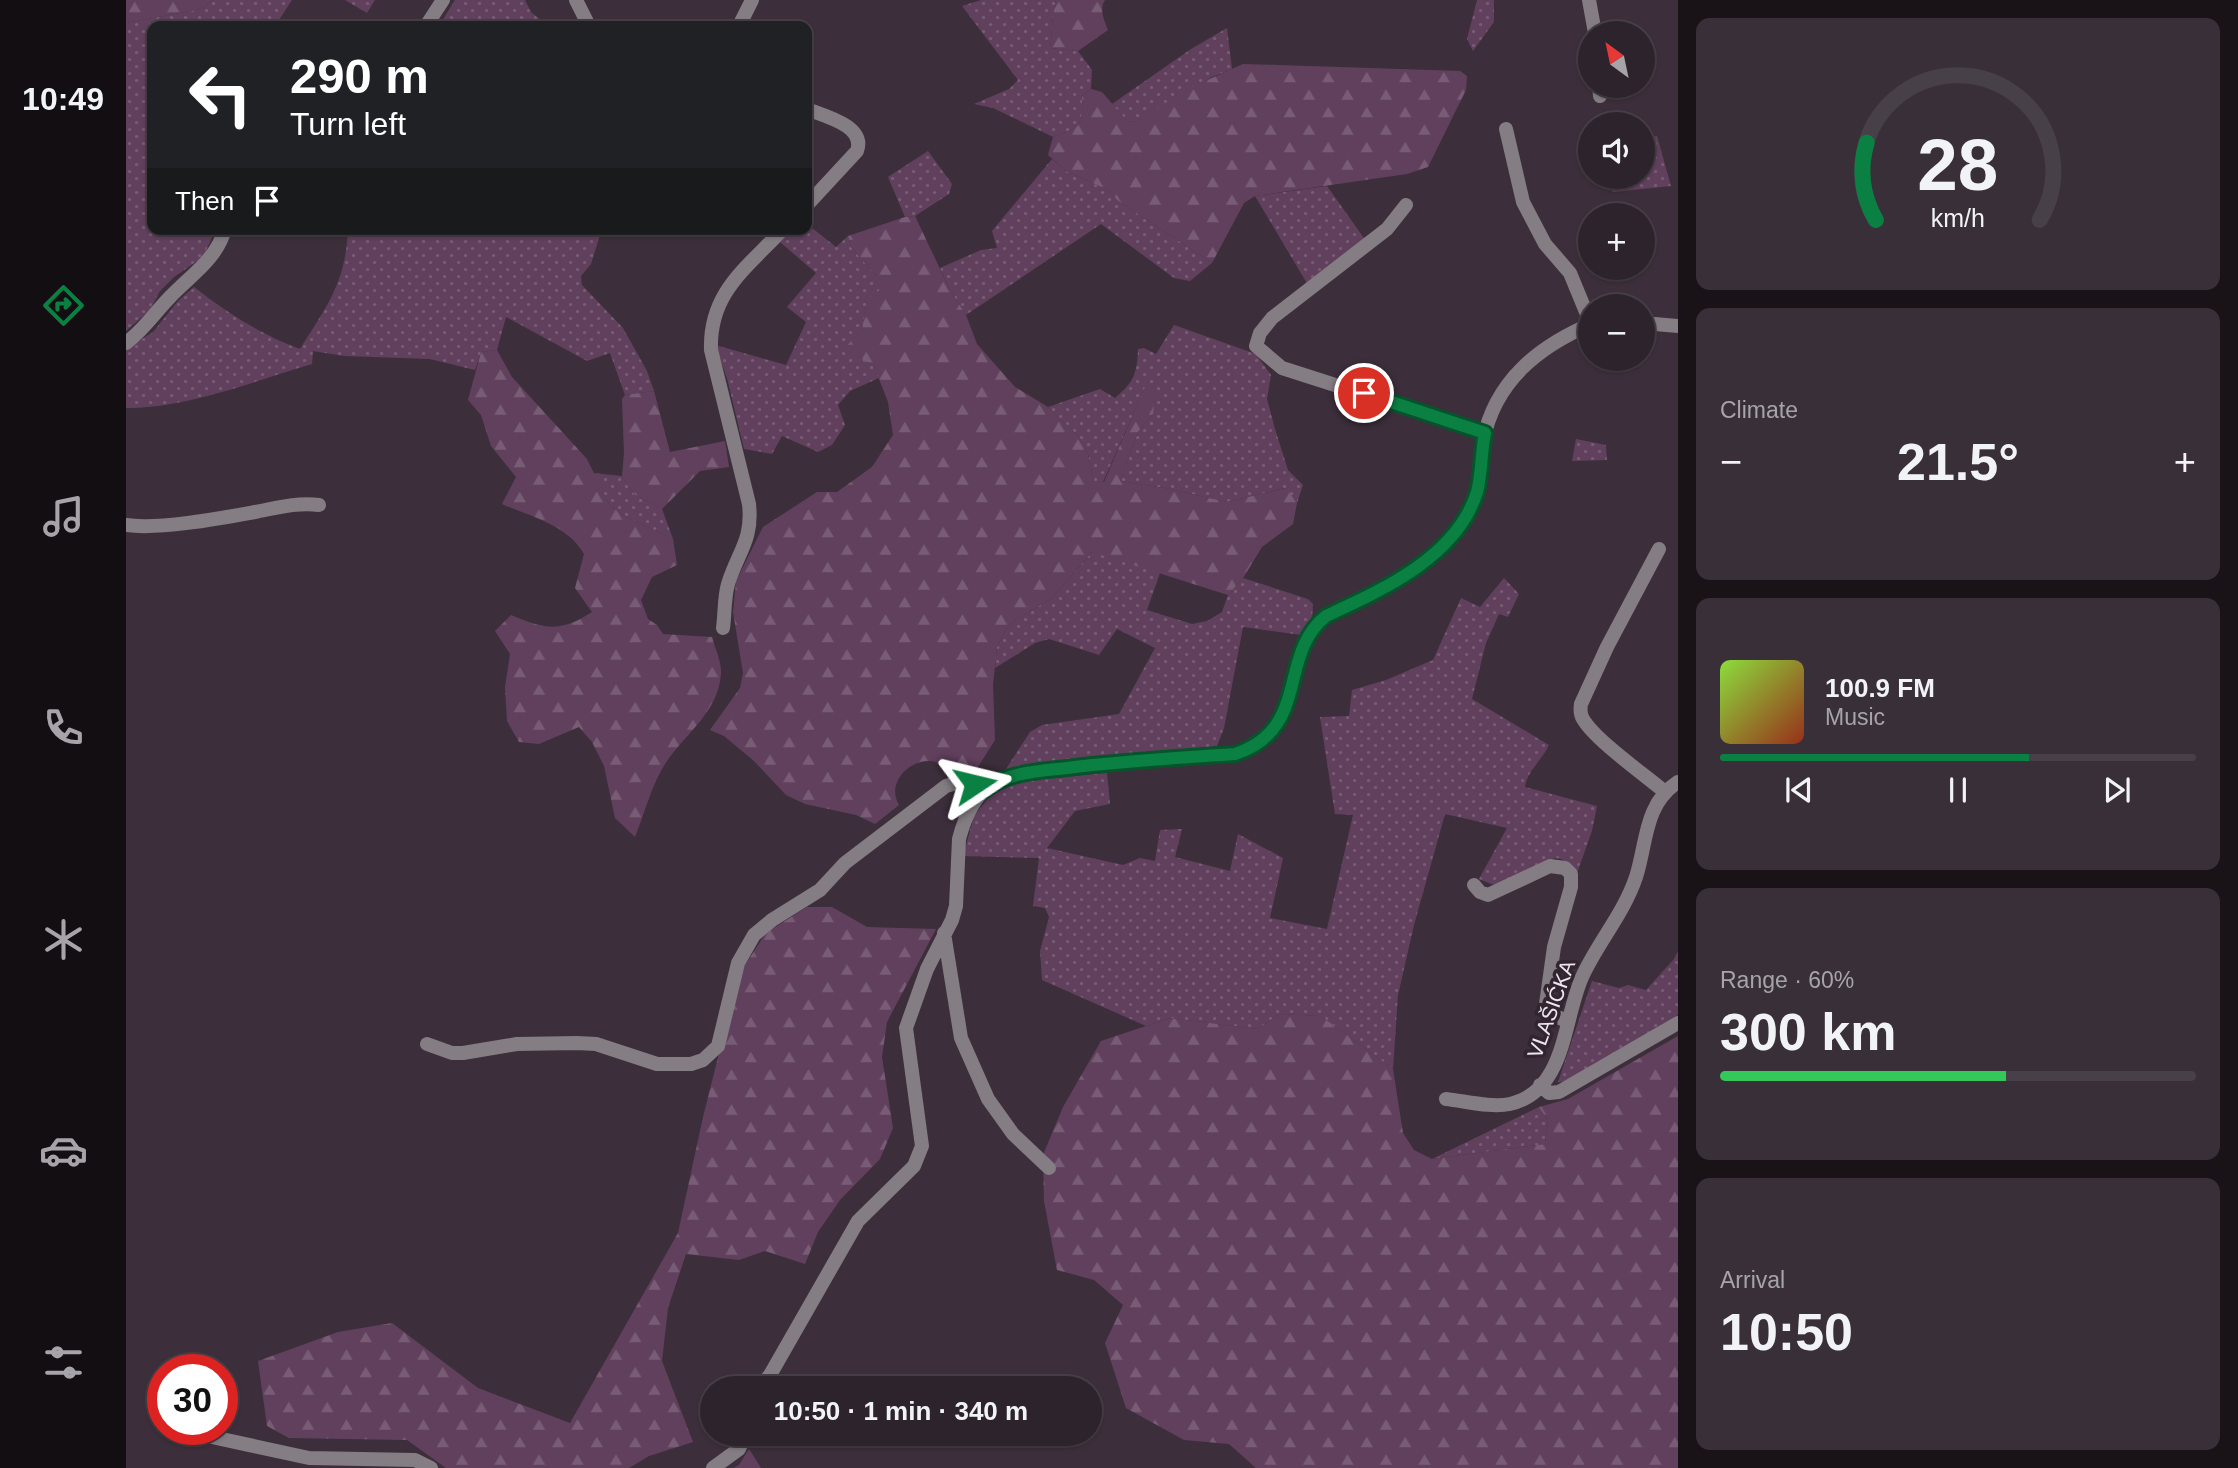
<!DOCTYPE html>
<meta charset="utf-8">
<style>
:root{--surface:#2d232c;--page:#392f38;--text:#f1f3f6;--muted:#a7a4a9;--line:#484048;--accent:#0b8043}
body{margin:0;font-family:Arial,sans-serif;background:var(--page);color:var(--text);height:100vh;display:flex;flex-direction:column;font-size:26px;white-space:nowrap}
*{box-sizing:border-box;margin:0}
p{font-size:23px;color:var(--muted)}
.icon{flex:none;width:38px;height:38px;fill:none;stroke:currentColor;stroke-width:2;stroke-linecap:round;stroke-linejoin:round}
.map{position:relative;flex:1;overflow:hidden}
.drawer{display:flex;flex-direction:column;gap:18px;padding:18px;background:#191318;width:560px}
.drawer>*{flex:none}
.banner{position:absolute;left:21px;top:21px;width:665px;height:214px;border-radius:14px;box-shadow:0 2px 5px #0004,0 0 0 2px var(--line);background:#202124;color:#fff;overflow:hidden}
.needle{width:46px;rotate:327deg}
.buttons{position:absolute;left:1452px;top:21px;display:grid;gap:14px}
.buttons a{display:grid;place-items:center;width:77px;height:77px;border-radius:50%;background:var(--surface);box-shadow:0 2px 5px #0004,0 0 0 2px var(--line);font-size:35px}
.speed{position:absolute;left:21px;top:1354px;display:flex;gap:14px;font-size:35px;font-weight:700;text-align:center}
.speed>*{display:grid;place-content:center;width:91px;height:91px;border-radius:50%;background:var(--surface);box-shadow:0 2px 5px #0004,0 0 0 2px var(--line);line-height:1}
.speed .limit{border:10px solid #d22;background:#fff;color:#111}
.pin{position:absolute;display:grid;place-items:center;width:60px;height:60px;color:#fff;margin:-30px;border:4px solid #fff;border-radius:50%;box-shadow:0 2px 7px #0007}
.me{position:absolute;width:77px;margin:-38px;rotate:80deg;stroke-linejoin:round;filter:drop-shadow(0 0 5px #0008)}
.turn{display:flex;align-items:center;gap:24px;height:147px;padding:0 28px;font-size:32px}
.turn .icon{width:91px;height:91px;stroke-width:2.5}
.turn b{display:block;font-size:49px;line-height:60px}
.then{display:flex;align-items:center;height:66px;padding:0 28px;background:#0003;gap:14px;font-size:26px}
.big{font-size:52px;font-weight:600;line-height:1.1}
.drawer .card{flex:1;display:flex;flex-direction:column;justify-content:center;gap:10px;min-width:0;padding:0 24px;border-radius:14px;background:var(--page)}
.drawer .dial{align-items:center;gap:0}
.dial svg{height:182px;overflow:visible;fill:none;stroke:var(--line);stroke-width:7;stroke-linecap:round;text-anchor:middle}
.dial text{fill:var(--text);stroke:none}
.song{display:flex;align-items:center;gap:21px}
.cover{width:84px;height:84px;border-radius:10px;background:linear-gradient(135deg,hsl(90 70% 55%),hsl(10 70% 35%))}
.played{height:7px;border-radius:4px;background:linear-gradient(90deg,var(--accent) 65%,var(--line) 65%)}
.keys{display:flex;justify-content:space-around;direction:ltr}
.heat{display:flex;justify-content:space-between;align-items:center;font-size:38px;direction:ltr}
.charge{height:10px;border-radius:5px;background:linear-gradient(90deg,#34c759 60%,var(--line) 0)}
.trip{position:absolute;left:574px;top:1376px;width:402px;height:70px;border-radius:35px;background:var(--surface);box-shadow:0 2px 5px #0004,0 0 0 2px var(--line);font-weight:600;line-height:70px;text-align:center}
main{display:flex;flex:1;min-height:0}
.tabs{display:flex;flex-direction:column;width:126px;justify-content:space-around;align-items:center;background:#120e12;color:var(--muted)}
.tabs .icon{width:49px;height:49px}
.tabs .on{color:var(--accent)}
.tabs b{font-size:32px;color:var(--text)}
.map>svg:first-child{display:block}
.grass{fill:url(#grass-dots)}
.forest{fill:url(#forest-firs)}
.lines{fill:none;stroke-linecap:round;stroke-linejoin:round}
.minor{stroke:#847d83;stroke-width:14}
.route-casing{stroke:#07532c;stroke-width:18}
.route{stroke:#0b8043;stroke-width:12}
.labels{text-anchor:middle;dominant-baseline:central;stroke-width:7;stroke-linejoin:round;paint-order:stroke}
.street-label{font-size:21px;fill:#eee6ed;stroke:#322531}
</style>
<main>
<nav class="tabs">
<b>10:49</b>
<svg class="icon on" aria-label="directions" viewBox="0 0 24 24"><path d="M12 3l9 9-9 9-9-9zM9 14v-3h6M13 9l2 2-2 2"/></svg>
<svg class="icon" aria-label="music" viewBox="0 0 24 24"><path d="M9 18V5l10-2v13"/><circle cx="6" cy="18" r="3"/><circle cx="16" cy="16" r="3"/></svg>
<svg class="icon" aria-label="phone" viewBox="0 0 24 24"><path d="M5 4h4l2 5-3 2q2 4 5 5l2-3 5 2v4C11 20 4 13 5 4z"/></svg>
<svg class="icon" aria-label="climate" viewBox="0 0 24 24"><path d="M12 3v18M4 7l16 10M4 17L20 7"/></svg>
<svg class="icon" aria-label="car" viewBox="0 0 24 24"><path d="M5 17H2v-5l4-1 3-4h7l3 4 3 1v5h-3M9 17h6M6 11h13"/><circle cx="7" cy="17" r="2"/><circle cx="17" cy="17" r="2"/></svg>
<svg class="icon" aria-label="filters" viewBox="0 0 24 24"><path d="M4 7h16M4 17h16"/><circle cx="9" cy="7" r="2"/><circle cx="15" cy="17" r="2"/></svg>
</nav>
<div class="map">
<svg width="1552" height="1468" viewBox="0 0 1552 1468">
<defs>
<pattern id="grass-dots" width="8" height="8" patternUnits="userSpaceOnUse" patternTransform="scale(1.75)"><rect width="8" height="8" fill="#61405e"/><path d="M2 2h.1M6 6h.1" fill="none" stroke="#785c75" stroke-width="1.8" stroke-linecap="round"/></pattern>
<pattern id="forest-firs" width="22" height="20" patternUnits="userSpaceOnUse" patternTransform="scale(1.75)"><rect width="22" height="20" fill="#61405e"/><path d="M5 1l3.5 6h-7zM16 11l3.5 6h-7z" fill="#785c75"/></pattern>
</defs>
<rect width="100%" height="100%" fill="#3c2f3b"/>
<path class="grass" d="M 87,0 L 166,0 L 149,26 L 26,26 L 26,229 L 90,229 L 77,257 L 48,277 L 34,291 L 24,310 L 0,331 L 0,23 L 75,9 Z
M 219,0 L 249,0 L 241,13 Z
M 329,0 L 399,0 L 405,12 L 422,26 L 313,26 Z
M 855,0 L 930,0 C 925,16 927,31 924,48 L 952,51 L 966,70 L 965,89 L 956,96 C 957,127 955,127 927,137 L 867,108 L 848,104 L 883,89 L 892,80 L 836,6 Z
M 1351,0 L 1368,0 L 1368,22 L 1347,51 L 1341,39 Z
M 1101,28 L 1106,69 L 1086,77 L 1010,122 L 1001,121 L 986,104 L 1065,49 Z
M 1531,136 L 1545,186 L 1487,192 L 1482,177 L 1517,177 L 1517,138 Z
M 802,151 L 826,184 L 823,194 L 789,216 L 779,217 L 762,177 Z
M 926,159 L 940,171 L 982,190 L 991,200 L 1086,263 L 1064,281 L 1048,278 L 975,224 L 840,315 L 824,290 L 814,268 L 855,250 L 871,248 L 866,231 Z
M 1201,186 L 1240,241 L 1182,285 L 1129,196 Z
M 681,224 L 710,247 L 722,236 L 725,247 L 753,279 L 753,291 L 741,300 L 736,329 L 719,349 L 748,366 L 753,378 L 724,391 L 712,405 L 719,425 L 706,445 L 692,452 L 656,436 L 646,454 L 618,449 L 601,378 L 589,345 L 660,365 L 680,322 L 661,307 L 690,273 L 654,242 L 665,229 L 681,229 Z
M 222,229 L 468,229 L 474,235 L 465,264 L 455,276 L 456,285 L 497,328 L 521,371 L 528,391 L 499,395 L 484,353 L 461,361 L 380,317 L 371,350 L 355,352 L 349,370 L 304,359 L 218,356 L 187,351 L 186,364 C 128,381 62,408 0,408 L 0,349 L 27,332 L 52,301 L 68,287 C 101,313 134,334 174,349 C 201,306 220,282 222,229 Z
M 1048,325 L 1130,354 L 1145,375 L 1141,399 L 1149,429 L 1162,470 L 1177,485 L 1171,503 L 1159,488 L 1101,502 L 1039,488 L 994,481 L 1012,432 L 1027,414 L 1022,381 L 977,482 L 968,482 L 962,454 L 951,435 L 922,407 L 974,389 L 989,398 C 1008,382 1011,374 1012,349 L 1018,348 L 1030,354 Z
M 1450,439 L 1480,445 L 1481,460 L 1446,461 Z
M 467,473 L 496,476 L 508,494 L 536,509 L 547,539 L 498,516 L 483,504 Z
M 967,551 L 1034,573 L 1021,610 L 1066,624 L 1081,621 L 1096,612 L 1102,595 L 1117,578 L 1182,599 L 1187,604 L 1186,621 L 1176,635 L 1117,627 L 1098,728 L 1091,746 L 880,769 L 904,732 L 916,725 L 993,714 L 1029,648 L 991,629 L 973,655 L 923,639 L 909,643 L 869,668 L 871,647 L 880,630 L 889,620 L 925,599 Z
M 1378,578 L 1393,594 L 1382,617 L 1373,614 L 1360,643 L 1346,699 L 1423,745 C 1417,759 1401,771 1399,787 L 1471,806 L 1466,831 L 1450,876 C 1445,865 1441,859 1429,858 L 1368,885 L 1353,879 L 1381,828 L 1319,814 L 1288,925 L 1272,995 L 1267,1069 L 1195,1016 L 1153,1014 L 1132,1029 L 1044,1018 L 1020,1026 L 916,980 L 914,951 L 923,917 L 919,908 L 907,906 L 913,858 L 837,856 L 848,816 L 867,792 L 882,782 L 981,773 L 984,804 L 949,811 L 921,848 L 997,865 L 1014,858 L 1029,861 L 1034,830 L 1056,829 L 1049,857 L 1104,871 L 1112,834 L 1157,858 L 1144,918 L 1201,929 L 1227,815 L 1209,814 L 1194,717 L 1223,716 L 1226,690 L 1260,680 L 1307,660 L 1335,598 L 1354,607 Z
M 1552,951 L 1552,1015 L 1439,1082 L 1432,1082 L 1466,981 L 1493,988 L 1502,985 L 1520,990 L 1548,959 Z
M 1413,1107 L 1422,1121 L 1419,1144 L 1306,1159 Z"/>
<path class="forest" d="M 0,0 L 87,0 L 75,9 L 0,23 Z
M 930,0 L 979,0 C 973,9 978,20 982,30 L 952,51 L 924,48 C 927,31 925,16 930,0 Z
M 1117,64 L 1334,71 L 1341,76 L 1340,90 L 1302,167 L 1281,174 L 1129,196 L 1118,203 L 1086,263 L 991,200 L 982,190 L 940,171 L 922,155 L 927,137 C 955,127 957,127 956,96 L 965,89 L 976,92 L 1001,121 L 1010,122 L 1059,90 Z
M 789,216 L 824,290 L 840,315 L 851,344 L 889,387 L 922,407 L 951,435 L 962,454 L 968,482 L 978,482 L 1022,380 L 1029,396 L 1027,414 L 1012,432 L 994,481 L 1039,488 L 1101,502 L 1160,488 L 1171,503 L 1167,524 L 1136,547 L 1117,578 L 1102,595 L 966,552 L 925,599 L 889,620 L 880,630 L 871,647 L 867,685 L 869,740 L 850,770 C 846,771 838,774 834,774 C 824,772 815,761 804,761 C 782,760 760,784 773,805 L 749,824 L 730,815 L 679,804 L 660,795 L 628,761 L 598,736 L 584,730 L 614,688 L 617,673 L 607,612 L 610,581 L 637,527 L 691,492 L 711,492 L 746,467 L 767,435 L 762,402 L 748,366 L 718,349 L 736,329 L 741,299 L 753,291 L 753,279 L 725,247 L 722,236 L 779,217 Z
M 371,350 L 386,377 L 461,459 L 483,504 L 498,516 L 547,539 L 551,565 L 526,577 L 515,600 L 522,619 L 531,625 L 537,634 L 586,637 C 589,648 596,663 595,674 C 592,712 561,732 541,761 C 526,783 519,812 509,837 L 489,818 L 478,766 L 466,742 L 453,727 L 413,744 L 393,742 L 381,721 L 379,687 L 384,654 L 369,631 L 385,615 C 418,629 434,633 466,612 L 449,588 L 458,554 C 443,526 404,516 376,504 L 390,477 L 365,446 L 355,415 L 342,400 L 355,352 Z
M 528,391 L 544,452 L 599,441 L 603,467 L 574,471 L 536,509 L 508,494 L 496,476 L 498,453 L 496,399 L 499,395 Z
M 681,907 L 706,907 L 741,927 L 810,929 L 761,1022 L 756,1057 L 767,1128 L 754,1159 L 714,1200 L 692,1232 L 679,1264 L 639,1251 L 613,1260 L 560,1254 L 542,1308 L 536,1361 L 567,1442 L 523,1456 L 503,1468 L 320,1468 L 281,1440 L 163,1438 L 141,1426 L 132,1361 L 212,1332 L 266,1323 L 352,1388 L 444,1423 L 552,1233 L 577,1117 L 613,974 L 640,933 Z
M 1153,1014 L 1195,1016 L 1267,1069 L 1277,1133 L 1288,1150 L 1306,1159 L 1419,1144 L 1422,1121 L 1413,1107 L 1442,1099 L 1552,1036 L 1552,1468 L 1130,1468 L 1103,1444 L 1058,1440 L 1000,1408 L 979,1343 L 997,1305 L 968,1280 L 931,1270 L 918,1201 L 917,1155 L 937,1107 L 975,1041 L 1044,1018 L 1132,1029 Z
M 623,1449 L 635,1468 L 607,1468 L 613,1465 Z"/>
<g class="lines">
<path class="minor" d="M 450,0 L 463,26
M 1463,0 L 1469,33
M 300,26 L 317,0
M 613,26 L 626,0
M 1473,86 L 1474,96
M 681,109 C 699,116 740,126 731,151 L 681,205
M 1280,205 L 1261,229 L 1146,318 L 1134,333 L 1130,346 L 1156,368 L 1359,433
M 1517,323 L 1552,326
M 0,343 C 19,329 29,312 45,296 C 66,274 90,260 99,229
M 0,525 C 32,530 96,518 129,512 C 150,508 171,502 193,505
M 1533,549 L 1481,647 L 1455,704 C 1454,710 1454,714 1457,719 C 1469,740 1519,775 1539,792
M 597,628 C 599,614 598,598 602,584 C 612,552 627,540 623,504 L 585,350 C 583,292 621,268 657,229
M 1348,885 L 1354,892 L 1362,895 L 1424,866 L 1439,868 L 1445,874 L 1445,887 L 1428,947 L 1420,1004 L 1428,1015 L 1442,1022
M 818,933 L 835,1038 L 862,1099 L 887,1134 L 923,1168
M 301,1044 L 326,1053 L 337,1053 L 391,1044 L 451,1043 L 470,1044 L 531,1064 L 565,1064 L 577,1060 L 592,1046 L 612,963 L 628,935 L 646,920 L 694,890 L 719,863 L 820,786 L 837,781 L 859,790
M 1414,1085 L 1423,1093 L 1433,1092 L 1552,1023
M 1320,1099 C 1339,1101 1365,1108 1384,1104 C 1441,1091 1437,1017 1457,975 C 1473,941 1498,913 1510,877 C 1521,843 1518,804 1552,782
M 633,1388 L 644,1375 L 732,1221 L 788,1166 L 796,1146 L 780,1028 L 801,969 L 826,920 L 830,906 L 833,839 C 838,820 848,796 865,785 C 886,772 914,771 938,768 C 995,761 1051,758 1109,754 C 1185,729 1151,654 1200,616 C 1258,589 1316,564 1346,504 C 1356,484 1353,462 1357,441 C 1369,381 1412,347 1465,324 L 1444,273 L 1419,244 L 1397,202 L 1380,129
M 54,1430 L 183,1458 L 289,1460 L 305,1468
M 587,1468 L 613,1449 L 620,1433"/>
</g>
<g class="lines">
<defs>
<path id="route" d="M 849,784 L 859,790 C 882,772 913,771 941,768 C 997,761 1053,758 1109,754 C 1185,729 1151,655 1200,616 C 1256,590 1331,557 1351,492 C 1356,473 1355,452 1359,433 L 1238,393"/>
</defs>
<use href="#route" class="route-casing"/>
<use href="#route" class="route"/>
</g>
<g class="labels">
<g class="street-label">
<text transform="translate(1425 1009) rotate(-70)">VLAŠIĆKA</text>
</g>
</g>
</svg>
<div class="buttons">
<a><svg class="needle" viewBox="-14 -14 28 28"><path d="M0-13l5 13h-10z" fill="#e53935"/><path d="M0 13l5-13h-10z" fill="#a7a4a9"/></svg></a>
<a><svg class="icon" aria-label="sound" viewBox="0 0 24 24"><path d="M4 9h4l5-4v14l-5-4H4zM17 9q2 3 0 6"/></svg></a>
<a>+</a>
<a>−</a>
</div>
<div class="speed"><div class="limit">30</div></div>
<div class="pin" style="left:1238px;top:393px;background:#d93025"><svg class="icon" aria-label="arrive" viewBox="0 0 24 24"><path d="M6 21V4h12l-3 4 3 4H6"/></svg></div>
<svg class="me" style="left:849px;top:784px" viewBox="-20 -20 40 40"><path d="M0-17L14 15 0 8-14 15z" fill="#0b8043" stroke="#fff" stroke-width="4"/></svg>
<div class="trip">10:50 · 1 min · 340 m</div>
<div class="banner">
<div class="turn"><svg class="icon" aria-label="left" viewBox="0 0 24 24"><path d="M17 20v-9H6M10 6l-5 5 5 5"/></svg><div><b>290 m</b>Turn left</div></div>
<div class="then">Then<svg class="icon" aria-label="arrive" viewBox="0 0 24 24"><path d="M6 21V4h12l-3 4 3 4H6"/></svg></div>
</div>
</div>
<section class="drawer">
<div class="card dial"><svg viewBox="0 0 100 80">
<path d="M14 69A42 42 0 1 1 86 69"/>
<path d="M14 69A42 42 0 0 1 10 35" stroke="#0b8043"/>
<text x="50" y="56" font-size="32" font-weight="700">28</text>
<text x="50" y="72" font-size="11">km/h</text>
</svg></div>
<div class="card"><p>Climate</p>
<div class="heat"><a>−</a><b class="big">21.5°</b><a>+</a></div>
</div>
<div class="card">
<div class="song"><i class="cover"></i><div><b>100.9 FM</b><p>Music</p></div></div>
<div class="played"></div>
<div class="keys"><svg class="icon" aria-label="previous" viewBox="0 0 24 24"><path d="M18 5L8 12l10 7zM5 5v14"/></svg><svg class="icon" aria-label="pause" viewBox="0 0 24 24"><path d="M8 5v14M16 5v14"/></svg><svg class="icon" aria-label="next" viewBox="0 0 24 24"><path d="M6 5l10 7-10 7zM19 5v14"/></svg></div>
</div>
<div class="card"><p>Range · 60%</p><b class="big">300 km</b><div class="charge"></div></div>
<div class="card"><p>Arrival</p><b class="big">10:50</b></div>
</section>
</main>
